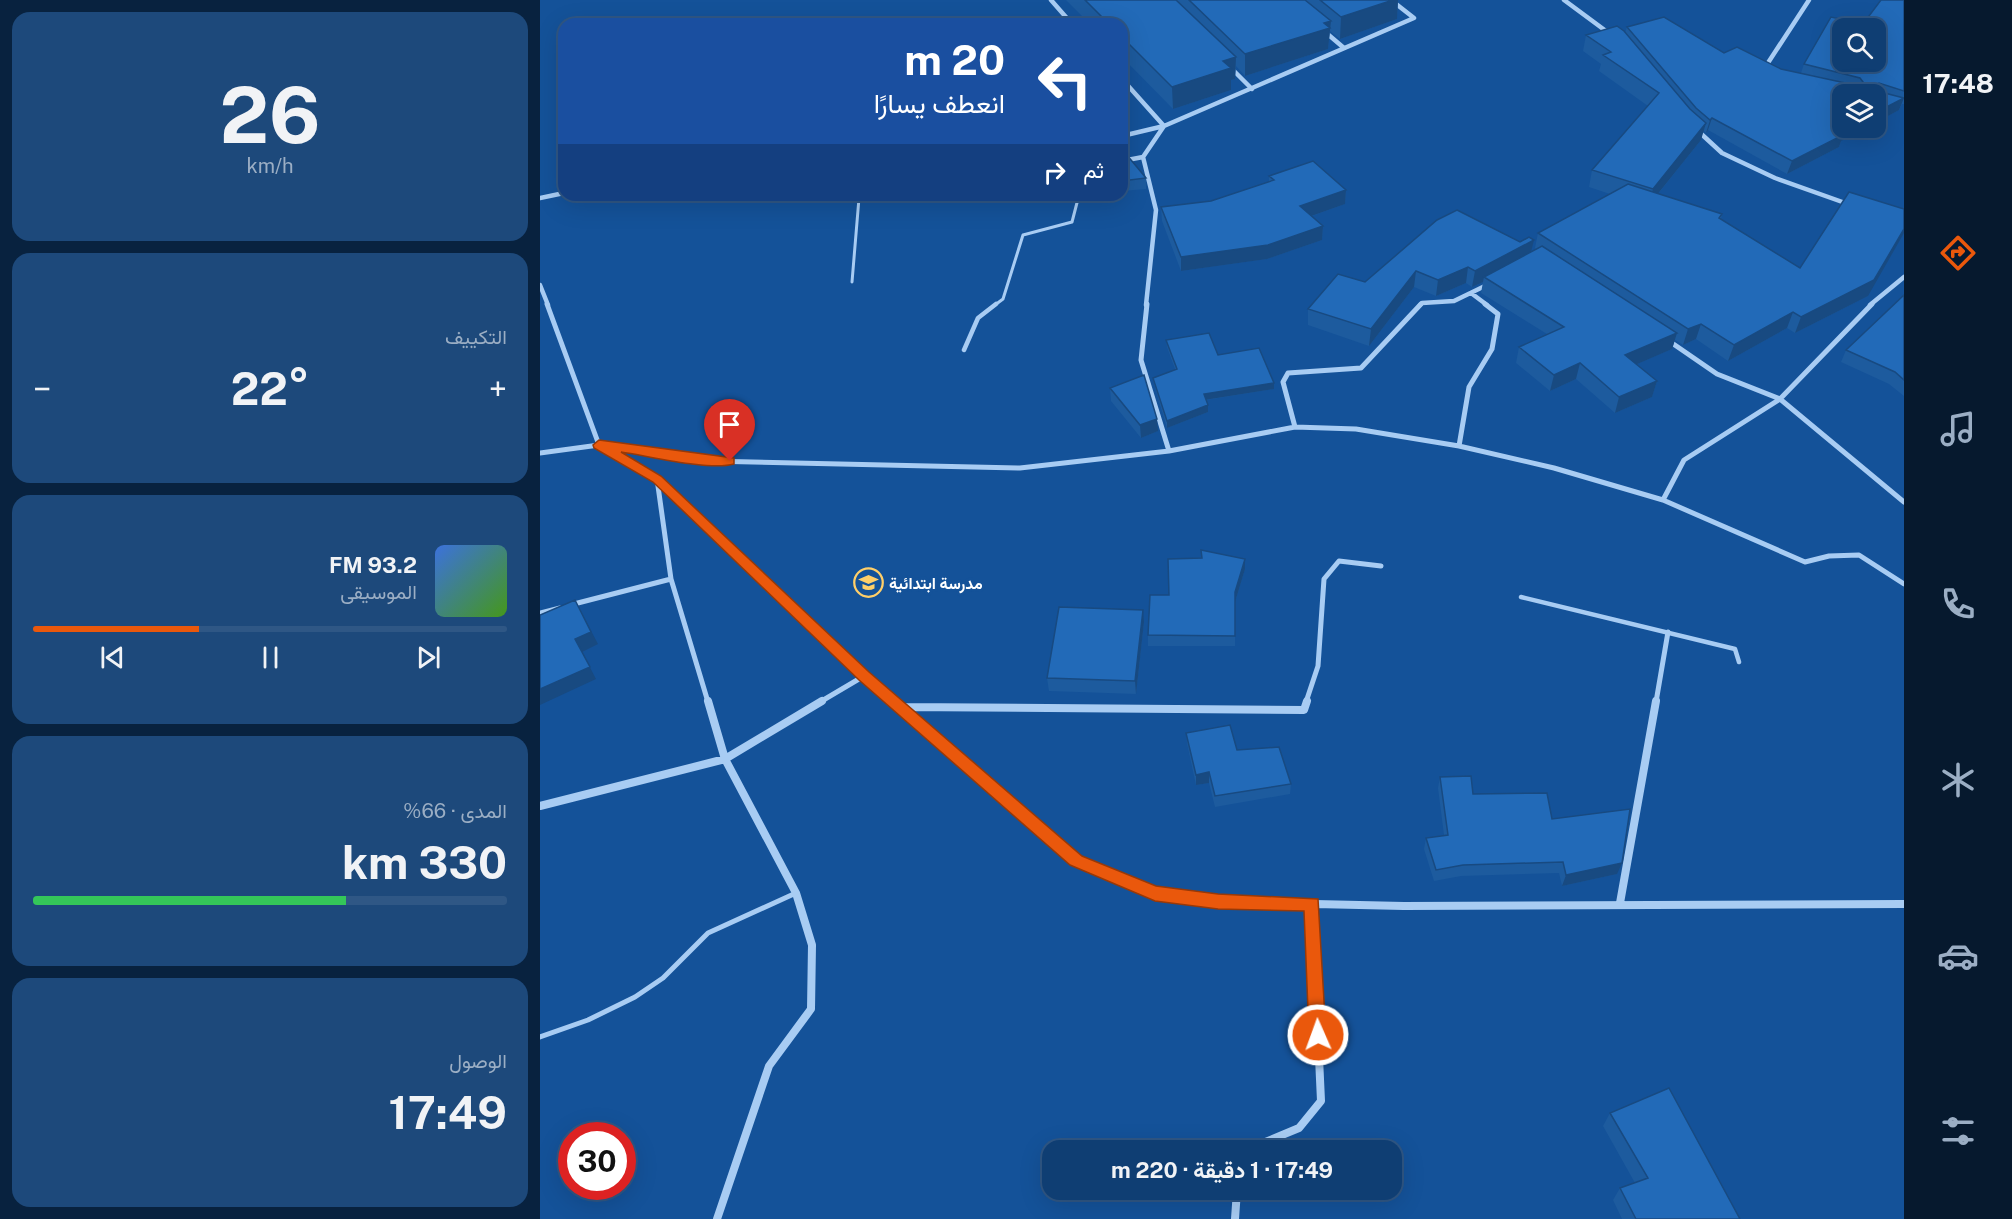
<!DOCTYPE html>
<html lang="ar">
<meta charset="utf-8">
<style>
:root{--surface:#0f3e73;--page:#1d497b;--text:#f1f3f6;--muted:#9baec4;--line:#2f5785;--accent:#ea580c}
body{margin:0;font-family:"Public Sans",Vazirmatn,sans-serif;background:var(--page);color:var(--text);direction:rtl;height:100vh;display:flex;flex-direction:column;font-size:22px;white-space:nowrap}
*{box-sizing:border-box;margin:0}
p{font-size:20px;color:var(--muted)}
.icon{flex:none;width:33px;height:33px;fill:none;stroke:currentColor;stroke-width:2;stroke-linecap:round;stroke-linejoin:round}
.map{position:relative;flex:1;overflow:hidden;direction:ltr}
.sheet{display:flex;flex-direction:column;gap:12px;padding:12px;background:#08223f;width:540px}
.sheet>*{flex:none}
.banner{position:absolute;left:18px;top:18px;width:570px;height:183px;border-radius:18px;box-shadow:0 6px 24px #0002,0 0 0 2px var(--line);direction:rtl;background:#1a4fa0;color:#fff;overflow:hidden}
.buttons{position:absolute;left:1292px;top:18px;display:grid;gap:12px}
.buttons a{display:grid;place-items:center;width:54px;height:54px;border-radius:12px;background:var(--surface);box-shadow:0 6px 24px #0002,0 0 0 2px var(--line);font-size:30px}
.speed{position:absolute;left:18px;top:1122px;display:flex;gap:12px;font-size:30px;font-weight:700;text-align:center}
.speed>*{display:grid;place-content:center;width:78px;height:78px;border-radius:50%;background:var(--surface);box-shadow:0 6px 24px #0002,0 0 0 2px var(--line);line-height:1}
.speed .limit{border:9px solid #d22;background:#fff;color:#111}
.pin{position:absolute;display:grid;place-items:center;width:51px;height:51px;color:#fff;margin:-62px -26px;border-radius:50% 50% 50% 0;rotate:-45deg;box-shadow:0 0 6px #0007}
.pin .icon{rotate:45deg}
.me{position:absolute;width:66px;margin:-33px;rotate:358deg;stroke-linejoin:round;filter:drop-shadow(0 0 4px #0008)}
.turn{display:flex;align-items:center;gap:21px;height:126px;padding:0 24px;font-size:27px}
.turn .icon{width:78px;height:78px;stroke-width:2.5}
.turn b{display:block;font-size:42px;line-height:51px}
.then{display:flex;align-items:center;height:57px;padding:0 24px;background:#0003;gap:12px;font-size:22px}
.big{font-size:45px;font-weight:700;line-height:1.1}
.sheet .card{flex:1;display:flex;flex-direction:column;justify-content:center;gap:9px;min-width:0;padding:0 21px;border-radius:18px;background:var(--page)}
.sheet .dial{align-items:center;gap:0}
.dial b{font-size:78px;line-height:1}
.song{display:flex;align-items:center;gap:18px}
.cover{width:72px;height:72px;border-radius:9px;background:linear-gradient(135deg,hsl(220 70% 55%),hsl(100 70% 35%))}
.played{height:6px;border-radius:3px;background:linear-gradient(90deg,var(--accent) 35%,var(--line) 35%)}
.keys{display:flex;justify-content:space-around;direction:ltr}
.heat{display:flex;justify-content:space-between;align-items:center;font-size:33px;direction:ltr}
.charge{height:9px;border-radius:4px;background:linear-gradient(90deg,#34c759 66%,var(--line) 0)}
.trip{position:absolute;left:502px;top:1140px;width:360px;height:60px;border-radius:18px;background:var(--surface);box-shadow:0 6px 24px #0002,0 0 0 2px var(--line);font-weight:700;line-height:60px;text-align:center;direction:rtl}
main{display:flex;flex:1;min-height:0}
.dock{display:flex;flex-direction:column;width:108px;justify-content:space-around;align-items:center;background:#06192e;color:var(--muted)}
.dock .icon{width:42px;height:42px}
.dock .active{color:var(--accent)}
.dock b{font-size:27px;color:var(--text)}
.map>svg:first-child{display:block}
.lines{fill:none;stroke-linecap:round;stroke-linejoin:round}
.service-far2{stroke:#a8ccf3;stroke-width:3}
.service-far1{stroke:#a8ccf3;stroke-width:4.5}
.service{stroke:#a8ccf3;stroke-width:5}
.minor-far2{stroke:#a8ccf3;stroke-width:4.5}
.minor-far1{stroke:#a8ccf3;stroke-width:5}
.minor{stroke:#a8ccf3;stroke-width:8}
.wall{fill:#1d5b9e}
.shaded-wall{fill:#184a81}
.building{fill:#226ab8;stroke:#184a81;stroke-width:1.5;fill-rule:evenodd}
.route{fill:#ea580c;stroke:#983908;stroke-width:1.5}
.labels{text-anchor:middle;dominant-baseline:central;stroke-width:6;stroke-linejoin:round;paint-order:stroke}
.poi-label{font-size:16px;font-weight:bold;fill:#fff;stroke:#145299;text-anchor:start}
</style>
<main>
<nav class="dock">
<b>17:48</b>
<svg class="icon active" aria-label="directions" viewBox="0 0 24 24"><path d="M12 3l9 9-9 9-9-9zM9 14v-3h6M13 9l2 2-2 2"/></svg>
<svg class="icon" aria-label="music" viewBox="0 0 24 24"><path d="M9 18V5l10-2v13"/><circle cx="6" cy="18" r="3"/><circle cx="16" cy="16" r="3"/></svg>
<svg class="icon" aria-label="phone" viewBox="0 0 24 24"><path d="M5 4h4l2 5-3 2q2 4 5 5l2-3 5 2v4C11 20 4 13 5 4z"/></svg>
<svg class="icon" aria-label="climate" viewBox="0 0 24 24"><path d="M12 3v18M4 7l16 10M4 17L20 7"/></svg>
<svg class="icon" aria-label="car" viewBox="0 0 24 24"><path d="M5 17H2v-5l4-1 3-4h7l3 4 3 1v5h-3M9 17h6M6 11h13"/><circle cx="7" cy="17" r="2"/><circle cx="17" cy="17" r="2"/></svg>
<svg class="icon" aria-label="filters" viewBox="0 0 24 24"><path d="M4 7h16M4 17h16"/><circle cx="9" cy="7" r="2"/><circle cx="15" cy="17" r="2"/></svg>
</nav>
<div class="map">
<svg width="1364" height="1219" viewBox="0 0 1364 1219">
<rect width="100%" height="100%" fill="#145299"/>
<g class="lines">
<path class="service-far2" d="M 312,282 L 319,198
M 455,305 L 463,299 L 483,235 L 532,222 L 539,195"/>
<path class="service-far1" d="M 424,350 L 438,318 L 456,304
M 981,597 L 1195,649 L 1199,662"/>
<path class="service" d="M 0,1037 L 48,1020 L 95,997 L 123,978 L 168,933 L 256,893"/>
<path class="minor-far2" d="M 511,0 L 532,24
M 1024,0 L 1070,34
M 784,31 L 804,48
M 691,68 L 712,89
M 1224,69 L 1269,0
M 582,79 L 624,126 L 603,157 L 616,210 L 606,305
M 1157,130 L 1182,153 L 1235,178 L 1308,204
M 582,136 L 624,126 L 874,18 L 851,0
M 582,161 L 603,157
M 310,195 L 319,198 L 352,195
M 0,198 L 24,193
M 0,285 L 8,305
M 931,293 L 947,305
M 880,305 L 882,303 L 914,301 L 947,285
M 1330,305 L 1364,277"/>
<path class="minor-far1" d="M 7,304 L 59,445 L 117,479 L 354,702
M 607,304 L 601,360 L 629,451
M 1129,341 L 1177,374 L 1240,399 L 1364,502
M 755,427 L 743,382 L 748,373 L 821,368 L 881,304
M 919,446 L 929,387 L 952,349 L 958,314 L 945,304
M 0,453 L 59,445 L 168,461 L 480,468 L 629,451 L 755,427 L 816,429 L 919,446 L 1014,468 L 1123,500 L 1265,562 L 1289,556 L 1319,555 L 1364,584
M 117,479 L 131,579 L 168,702
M 1123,500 L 1144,460 L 1240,399 L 1332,304
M 30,605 L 131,579
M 0,613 L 20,608
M 280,702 L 324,676
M 766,702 L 778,666 L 784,579 L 799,561 L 841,566
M 1116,702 L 1128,632"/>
<path class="minor" d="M 168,701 L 185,759 L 256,893 L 272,945 L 271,1009 L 229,1066 L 177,1219
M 353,701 L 536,860 L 615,893 L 678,902 L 864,906 L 1364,904
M 361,707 L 764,710 L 767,701
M 0,806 L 185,759 L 282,701
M 1080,903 L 1116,701
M 706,1150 L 759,1128 L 781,1101 L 772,904
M 695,1219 L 697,1190"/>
</g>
<path class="wall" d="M 526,0 L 858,0 L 857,19 L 800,39 L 790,31 L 788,49 L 705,76 L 696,66 L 695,79 L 691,80 L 691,90 L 633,109 L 582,57 L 582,24 L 550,24 Z
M 1364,0 L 1364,104 L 1362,104 L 1359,110 L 1335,123 L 1335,94 L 1301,141 L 1299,147 L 1247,174 L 1168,130 L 1166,133 L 1163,130 L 1161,140 L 1118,194 L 1182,214 L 1181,219 L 1260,268 L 1328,296 L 1255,333 L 1247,328 L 1188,361 L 1156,339 L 1143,345 L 1135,340 L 1132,349 L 1097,364 L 1117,381 L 1112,397 L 1075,413 L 1036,379 L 1010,391 L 976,363 L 979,347 L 1007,334 L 941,293 L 943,282 L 932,287 L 926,283 L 896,296 L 874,287 L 829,346 L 768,325 L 768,309 L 825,282 L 897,220 L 991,252 L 996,249 L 995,248 L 998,233 L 1070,194 L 1049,187 L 1052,170 L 1108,106 L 1059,71 L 1061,64 L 1043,51 L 1046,35 L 1085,33 L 1087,27 L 1184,53 L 1241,69 L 1261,73 L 1264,64 L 1323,24 Z
M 582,153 L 606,178 L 606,189 L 582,191 Z
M 729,176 L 806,190 L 805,204 L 772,216 L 783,226 L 782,240 L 727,259 L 641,271 L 622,221 L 621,207 L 671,201 L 729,182 Z
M 1364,295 L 1364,396 L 1349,384 L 1301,362 L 1306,350 Z
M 626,340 L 678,355 L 734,389 L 666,400 L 668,412 L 627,428 L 614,384 L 613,378 L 635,369 L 627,347 Z
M 570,388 L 618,431 L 601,438 L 571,401 Z
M 661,550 L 705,569 L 695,602 L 695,646 L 608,646 L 608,635 L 629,595 L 661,558 Z
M 604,622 L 596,694 L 509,691 L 507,678 Z
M 646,733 L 697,750 L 751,784 L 750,794 L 675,807 L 669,783 L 656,785 L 647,743 Z
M 900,777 L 933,794 L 1012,819 L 1077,874 L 1022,886 L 1019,873 L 921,876 L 894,881 L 884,849 L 886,838 L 904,835 L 898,788 Z
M 1070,1113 L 1200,1219 L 1082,1219 L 1073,1200 L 1080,1188 L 1095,1183 L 1063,1126 Z"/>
<path class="shaded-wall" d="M 853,0 L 858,0 L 857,19 L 800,39 L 801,17 Z
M 791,21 L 788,49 L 705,76 L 705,54 Z
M 696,57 L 695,79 L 691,80 L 691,90 L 633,109 L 632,87 L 683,61 Z
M 1364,98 L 1359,110 L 1335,123 L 1335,113 Z
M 1172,118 L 1168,130 L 1166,133 L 1170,120 Z
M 1166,123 L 1161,140 L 1108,206 L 1113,189 Z
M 1308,128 L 1327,128 L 1301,141 L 1299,147 L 1247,174 L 1252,161 Z
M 806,190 L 805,204 L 760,220 L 760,206 Z
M 783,226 L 782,240 L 727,259 L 641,271 L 641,257 Z
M 1364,229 L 1364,233 L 1328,296 L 1255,333 L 1261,317 Z
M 994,240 L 990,256 L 944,277 L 943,282 L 932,287 L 935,271 Z
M 928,267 L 926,283 L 896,296 L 898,280 Z
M 876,271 L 874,287 L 829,346 L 831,329 Z
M 1253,312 L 1247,328 L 1188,361 L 1194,345 Z
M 1161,324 L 1156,339 L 1143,345 L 1148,329 Z
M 1137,333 L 1132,349 L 1081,371 L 1085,355 Z
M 1040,363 L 1036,379 L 1010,391 L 1014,375 Z
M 1117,381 L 1112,397 L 1075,413 L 1079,397 Z
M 734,383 L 734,389 L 664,400 L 664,394 Z
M 668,405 L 668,412 L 627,428 L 627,421 Z
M 617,419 L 618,431 L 601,438 L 600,425 Z
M 705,559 L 705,569 L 695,602 L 695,592 Z
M 35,600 L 58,644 L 42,652 L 56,679 L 0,705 L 0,689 Z
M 603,610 L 604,622 L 596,694 L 595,681 Z
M 669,772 L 669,783 L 656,785 L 656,775 Z
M 1082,863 L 1077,874 L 1022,886 L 1026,875 Z"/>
<path class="building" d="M 545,0 L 636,0 L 696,57 L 683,61 L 691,68 L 632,87 L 582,37 L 582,24 L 569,24 Z
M 649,0 L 765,0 L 791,21 L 784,23 L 790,28 L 705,54 Z
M 780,0 L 853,0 L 801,17 Z
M 1341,0 L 1364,0 L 1364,91 L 1339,83 L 1335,86 L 1337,91 L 1364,98 L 1335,113 L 1335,94 L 1302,94 L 1302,128 L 1308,128 L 1298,133 L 1303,135 L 1252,161 L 1172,118 L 1170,120 L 1156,108 L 1087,27 L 1124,17 L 1184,53 L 1197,47 L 1241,69 L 1319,86 L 1323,82 L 1320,78 L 1264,64 L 1291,17 L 1323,24 ZM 1302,28 L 1335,28 L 1335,62 L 1302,62 Z
M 1077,26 L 1084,31 L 1150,109 L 1166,123 L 1113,189 L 1052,170 L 1119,93 L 1063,55 L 1071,52 L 1046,35 Z
M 582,153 L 586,154 L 606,178 L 582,181 Z
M 773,161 L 806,190 L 760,206 L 783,226 L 728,245 L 641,257 L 621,207 L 671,201 L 734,180 L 729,176 Z
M 1088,184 L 1182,214 L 1179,218 L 1260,268 L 1309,192 L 1364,209 L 1364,229 L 1334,280 L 1261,317 L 1253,312 L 1194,345 L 1161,324 L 1148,329 L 998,233 Z
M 917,210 L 980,242 L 989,237 L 994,240 L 935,271 L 928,267 L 898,280 L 876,271 L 831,329 L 768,309 L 798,274 L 825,282 L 897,220 Z
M 1002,246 L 1137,333 L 1085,355 L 1117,381 L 1079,397 L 1040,363 L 1014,375 L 979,347 L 1024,327 L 944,277 Z
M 1364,295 L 1364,380 L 1355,372 L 1306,350 Z
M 669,333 L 678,355 L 719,348 L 734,383 L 664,394 L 668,405 L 627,421 L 613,378 L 637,369 L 626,340 Z
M 604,375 L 617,419 L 600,425 L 570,388 Z
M 661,550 L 705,559 L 695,592 L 695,636 L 608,635 L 610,595 L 629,595 L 628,559 L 662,558 Z
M 35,600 L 51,632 L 35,639 L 50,667 L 0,689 L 0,615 Z
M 519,607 L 603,610 L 595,681 L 507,678 Z
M 690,725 L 697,750 L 739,747 L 751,784 L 675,796 L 669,772 L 656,775 L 646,733 Z
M 931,776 L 933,794 L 1007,793 L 1012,819 L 1090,809 L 1082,863 L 1026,875 L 1023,862 L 923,865 L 896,870 L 886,838 L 908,835 L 900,777 Z
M 1129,1088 L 1200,1219 L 1096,1219 L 1080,1188 L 1108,1178 L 1070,1113 Z"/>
<path class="route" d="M 59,440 L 194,458 L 194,464 C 169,471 109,456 81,452 L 121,476 L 329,672 L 542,856 L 616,886 L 678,894 L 778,899 L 786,1035 L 784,1041 L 778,1043 L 772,1041 L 769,1035 L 764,911 L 678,909 L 615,901 L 530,865 L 319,680 L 113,482 L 54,448 L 53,445 Z"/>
<defs>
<symbol id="school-ring" viewBox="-11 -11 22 22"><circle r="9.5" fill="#145299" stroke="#ffcf69" stroke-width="1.5"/><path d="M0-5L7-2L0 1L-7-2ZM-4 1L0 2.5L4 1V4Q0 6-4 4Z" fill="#ffcf69"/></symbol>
</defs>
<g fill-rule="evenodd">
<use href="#school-ring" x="312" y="566" width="33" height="33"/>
</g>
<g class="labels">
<g class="poi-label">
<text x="349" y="583">مدرسة ابتدائية</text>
</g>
</g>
</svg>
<div class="buttons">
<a><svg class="icon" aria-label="search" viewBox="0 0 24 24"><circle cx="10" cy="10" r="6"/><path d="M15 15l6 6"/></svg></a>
<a><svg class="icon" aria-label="layers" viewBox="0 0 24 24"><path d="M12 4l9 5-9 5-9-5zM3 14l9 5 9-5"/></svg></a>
</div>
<div class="speed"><div class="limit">30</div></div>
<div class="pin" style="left:190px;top:461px;background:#d93025"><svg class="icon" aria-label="arrive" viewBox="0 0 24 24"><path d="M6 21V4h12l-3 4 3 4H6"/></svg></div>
<svg class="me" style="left:778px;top:1035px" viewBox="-20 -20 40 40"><circle r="17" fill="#ea580c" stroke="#fff" stroke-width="3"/><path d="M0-11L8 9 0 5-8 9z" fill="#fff"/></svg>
<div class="trip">17:49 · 1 دقيقة · 220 m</div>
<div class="banner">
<div class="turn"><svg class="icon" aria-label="left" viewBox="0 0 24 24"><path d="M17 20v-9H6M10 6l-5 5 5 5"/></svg><div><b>20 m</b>انعطف يسارًا</div></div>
<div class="then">ثم<svg class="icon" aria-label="right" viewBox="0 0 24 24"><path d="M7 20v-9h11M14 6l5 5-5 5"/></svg></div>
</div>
</div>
<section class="sheet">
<div class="card dial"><b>26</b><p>km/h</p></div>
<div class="card"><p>التكييف</p>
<div class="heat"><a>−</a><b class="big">22°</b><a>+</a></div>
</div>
<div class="card">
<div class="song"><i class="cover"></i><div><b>93.2 FM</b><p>الموسيقى</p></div></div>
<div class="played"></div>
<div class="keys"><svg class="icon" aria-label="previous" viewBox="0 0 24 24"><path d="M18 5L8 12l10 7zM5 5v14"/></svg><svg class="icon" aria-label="pause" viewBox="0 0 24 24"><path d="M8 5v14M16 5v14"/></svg><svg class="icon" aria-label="next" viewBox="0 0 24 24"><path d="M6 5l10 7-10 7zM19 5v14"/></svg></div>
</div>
<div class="card"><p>المدى · 66%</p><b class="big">330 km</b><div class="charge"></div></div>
<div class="card"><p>الوصول</p><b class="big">17:49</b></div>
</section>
</main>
